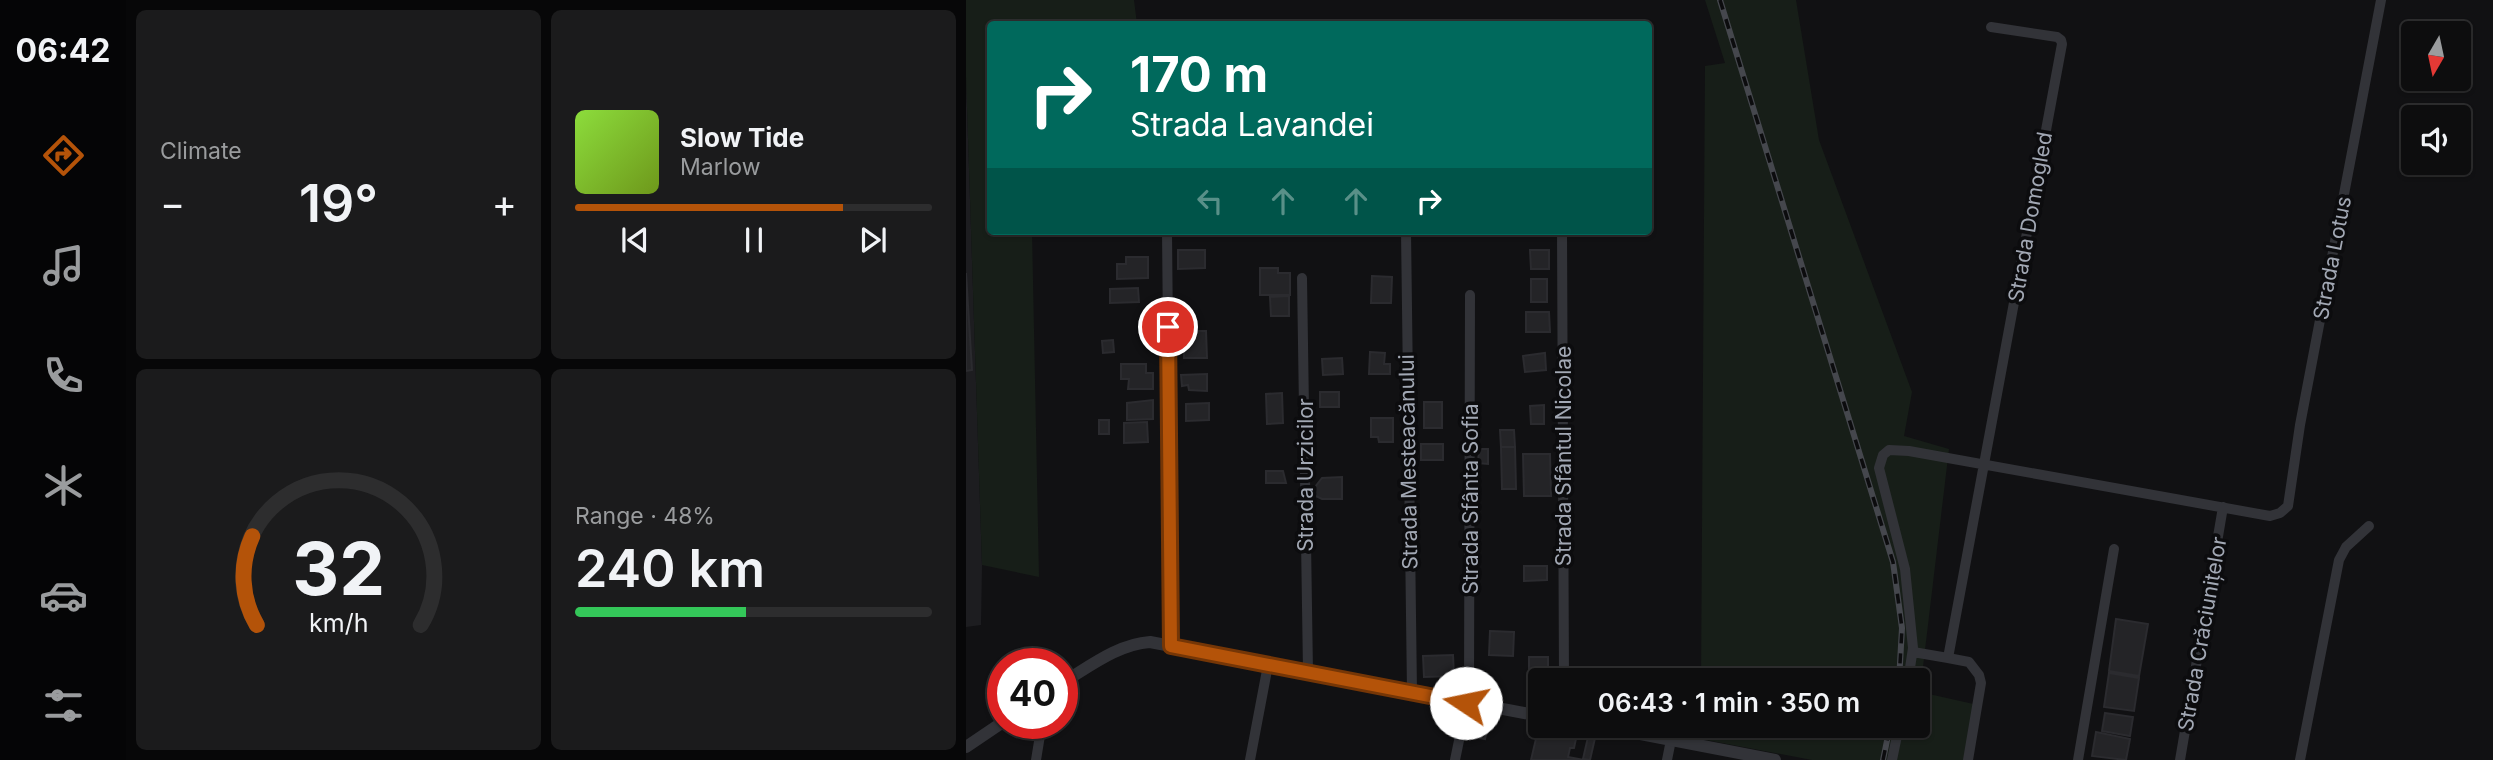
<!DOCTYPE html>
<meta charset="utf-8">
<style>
:root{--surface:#0d0d0e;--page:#1b1b1c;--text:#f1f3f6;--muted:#9a9c9e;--line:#2d2d2e;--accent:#b45309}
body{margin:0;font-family:Inter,sans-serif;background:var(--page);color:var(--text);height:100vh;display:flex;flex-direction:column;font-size:26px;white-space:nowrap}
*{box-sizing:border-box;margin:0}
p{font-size:23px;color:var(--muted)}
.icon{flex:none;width:38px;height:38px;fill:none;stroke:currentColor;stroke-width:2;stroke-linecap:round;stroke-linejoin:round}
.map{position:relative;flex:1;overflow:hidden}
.sheet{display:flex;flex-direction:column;gap:10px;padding:10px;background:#070708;width:840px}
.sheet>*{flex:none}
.top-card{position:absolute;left:21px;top:21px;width:665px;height:214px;border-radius:7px;box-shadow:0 2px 5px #0004,0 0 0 2px var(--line);background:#00695c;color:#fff;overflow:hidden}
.needle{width:46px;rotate:189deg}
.fabs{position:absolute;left:1435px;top:21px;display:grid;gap:14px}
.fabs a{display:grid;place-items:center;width:70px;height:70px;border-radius:7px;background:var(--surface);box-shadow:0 2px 5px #0004,0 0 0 2px var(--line);font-size:35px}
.speed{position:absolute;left:21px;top:648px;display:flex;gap:14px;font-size:35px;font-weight:700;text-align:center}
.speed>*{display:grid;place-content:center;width:91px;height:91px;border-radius:50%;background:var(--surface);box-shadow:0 2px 5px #0004,0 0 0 2px var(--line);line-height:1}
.speed .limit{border:10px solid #d22;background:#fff;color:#111}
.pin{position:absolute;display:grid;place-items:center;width:60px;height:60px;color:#fff;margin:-30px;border:4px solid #fff;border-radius:50%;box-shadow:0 2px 7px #0007}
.me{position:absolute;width:77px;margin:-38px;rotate:281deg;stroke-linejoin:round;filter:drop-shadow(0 0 5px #0008)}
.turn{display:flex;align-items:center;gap:24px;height:147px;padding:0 28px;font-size:32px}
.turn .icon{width:91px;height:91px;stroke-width:2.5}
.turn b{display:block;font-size:49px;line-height:60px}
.lanes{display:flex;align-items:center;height:66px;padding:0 28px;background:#0003;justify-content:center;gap:35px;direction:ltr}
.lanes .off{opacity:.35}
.big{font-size:52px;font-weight:600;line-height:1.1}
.sheet .tile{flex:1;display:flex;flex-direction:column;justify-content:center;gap:10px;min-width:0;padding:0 24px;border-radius:10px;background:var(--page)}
.sheet .dial{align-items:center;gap:0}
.dial svg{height:182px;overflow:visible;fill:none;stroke:var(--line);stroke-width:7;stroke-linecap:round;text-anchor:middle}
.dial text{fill:var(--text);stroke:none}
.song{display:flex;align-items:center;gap:21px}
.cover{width:84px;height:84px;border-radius:10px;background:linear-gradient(135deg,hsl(90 70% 55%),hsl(80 70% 35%))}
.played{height:7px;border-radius:4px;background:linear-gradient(90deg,var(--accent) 75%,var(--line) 75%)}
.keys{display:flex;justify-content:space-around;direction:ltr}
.heat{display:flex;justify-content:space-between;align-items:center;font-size:38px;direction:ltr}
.charge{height:10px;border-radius:5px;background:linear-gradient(90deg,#34c759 48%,var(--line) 0)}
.sheet .tiles{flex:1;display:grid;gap:10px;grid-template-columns:repeat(2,1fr)}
.trip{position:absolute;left:562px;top:668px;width:402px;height:70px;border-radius:7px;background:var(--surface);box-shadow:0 2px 5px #0004,0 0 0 2px var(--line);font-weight:600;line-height:70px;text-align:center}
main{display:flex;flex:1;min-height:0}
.tabs{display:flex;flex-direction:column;width:126px;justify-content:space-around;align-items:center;background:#050506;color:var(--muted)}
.tabs .icon{width:49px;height:49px}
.tabs .selected{color:var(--accent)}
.tabs b{font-size:32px;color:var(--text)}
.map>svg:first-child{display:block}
.built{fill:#1d1d20}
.green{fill:#171e18}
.building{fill:#242427;stroke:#2b2b2f;stroke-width:2}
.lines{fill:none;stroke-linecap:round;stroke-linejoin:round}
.minor{stroke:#323338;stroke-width:10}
.tertiary{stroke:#323338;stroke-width:12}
.rail-casing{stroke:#45474d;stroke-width:6}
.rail{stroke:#0c0c0e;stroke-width:3.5;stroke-dasharray:10;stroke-linecap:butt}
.route-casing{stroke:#753606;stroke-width:18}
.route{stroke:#b45309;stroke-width:12}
.labels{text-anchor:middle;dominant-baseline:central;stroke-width:7;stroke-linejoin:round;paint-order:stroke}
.street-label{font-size:21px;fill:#a2a8b4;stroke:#0c0c0e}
</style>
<main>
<nav class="tabs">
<b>06:42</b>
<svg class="icon selected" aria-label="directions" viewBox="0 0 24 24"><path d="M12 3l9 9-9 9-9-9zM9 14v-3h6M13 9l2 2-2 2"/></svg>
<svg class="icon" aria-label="music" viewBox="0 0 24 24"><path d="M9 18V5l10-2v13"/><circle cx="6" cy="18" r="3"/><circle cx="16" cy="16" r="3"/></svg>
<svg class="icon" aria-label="phone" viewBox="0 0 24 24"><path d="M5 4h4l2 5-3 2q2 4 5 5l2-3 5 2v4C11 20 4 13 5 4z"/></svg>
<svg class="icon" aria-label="climate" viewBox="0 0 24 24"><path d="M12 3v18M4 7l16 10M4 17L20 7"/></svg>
<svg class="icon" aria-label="car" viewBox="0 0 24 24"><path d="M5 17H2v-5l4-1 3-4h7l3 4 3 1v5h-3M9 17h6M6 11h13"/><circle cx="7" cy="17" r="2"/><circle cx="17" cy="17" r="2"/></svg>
<svg class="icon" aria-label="filters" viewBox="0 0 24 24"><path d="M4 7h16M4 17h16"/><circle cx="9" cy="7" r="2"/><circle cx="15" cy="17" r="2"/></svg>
</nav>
<section class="sheet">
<div class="tiles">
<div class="tile"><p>Climate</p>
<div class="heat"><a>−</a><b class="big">19°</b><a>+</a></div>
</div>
<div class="tile">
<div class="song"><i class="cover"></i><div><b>Slow Tide</b><p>Marlow</p></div></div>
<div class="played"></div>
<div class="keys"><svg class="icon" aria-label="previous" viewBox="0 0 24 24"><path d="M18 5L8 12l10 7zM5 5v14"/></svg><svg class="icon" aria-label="pause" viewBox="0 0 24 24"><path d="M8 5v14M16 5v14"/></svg><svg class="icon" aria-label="next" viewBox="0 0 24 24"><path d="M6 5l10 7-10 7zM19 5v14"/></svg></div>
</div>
<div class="tile dial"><svg viewBox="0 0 100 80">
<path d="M14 69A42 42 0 1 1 86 69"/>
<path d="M14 69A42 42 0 0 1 12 30" stroke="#b45309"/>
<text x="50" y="56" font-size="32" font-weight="700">32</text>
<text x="50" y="72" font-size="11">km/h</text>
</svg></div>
<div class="tile"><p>Range · 48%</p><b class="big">240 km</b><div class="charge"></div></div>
</div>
</section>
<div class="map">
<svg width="1527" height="760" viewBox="0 0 1527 760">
<rect width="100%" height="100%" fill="#111113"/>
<path class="built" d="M 0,77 L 16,565 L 15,625 L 0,627 Z"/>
<path class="green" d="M 0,0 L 168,0 L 171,24 L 24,24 L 24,231 L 66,231 L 73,577 L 16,565 L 0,77 Z
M 739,0 L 830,0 L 853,140 L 946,392 L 938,436 L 983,449 L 954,692 L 1012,705 L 1001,760 L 846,760 L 735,739 L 735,726 L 952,726 L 952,681 L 735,681 L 739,66 L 759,63 Z"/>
<path class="building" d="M 212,250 L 239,250 L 239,268 L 212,269 Z
M 564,250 L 583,250 L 583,269 L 565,269 Z
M 160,257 L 182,257 L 182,278 L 151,279 L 151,264 L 160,264 Z
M 294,268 L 312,268 L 312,273 L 324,273 L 324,295 L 294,295 Z
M 0,273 L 6,370 L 0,371 Z
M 406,276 L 426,277 L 425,303 L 405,303 Z
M 565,279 L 581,279 L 581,302 L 565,302 Z
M 172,288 L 173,302 L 144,303 L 144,289 Z
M 323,296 L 323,316 L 305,316 L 304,297 Z
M 560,312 L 583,312 L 584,332 L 560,332 Z
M 226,331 L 240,331 L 241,358 L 218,358 L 218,338 L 226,338 Z
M 147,340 L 148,352 L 137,353 L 136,341 Z
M 404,352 L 419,353 L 418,364 L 424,364 L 424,374 L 403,374 Z
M 579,353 L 580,370 L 559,372 L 557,356 Z
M 376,358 L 377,374 L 357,375 L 356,359 Z
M 155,364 L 180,364 L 180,373 L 187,373 L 187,389 L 162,389 L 163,379 L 155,379 Z
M 241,374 L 241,391 L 223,390 L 222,385 L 216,386 L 215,375 Z
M 354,392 L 373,392 L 373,407 L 354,407 Z
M 316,393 L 317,423 L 301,424 L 300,394 Z
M 187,400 L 187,419 L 161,420 L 161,403 Z
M 458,402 L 476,402 L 476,428 L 458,428 Z
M 243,403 L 243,420 L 220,421 L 220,404 Z
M 578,405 L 578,424 L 565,424 L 564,406 Z
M 405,418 L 427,418 L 427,442 L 413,442 L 412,437 L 405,437 Z
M 133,420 L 143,420 L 143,434 L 133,434 Z
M 181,422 L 182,442 L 158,443 L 158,423 Z
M 534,430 L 548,430 L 549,447 L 535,447 Z
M 455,444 L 477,444 L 477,460 L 455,460 Z
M 535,447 L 549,447 L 550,489 L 536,489 Z
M 513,449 L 522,449 L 522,464 L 512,463 Z
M 557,454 L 584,454 L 585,496 L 558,496 Z
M 300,471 L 317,471 L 320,483 L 300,483 Z
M 376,477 L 376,499 L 356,499 L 350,496 L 349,487 L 356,478 Z
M 558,566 L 581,566 L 581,580 L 558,581 Z
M 1150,619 L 1182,624 L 1173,676 L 1143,671 Z
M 524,631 L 548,632 L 547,656 L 523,655 Z
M 487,655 L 488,676 L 458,677 L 457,656 Z
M 563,657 L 582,657 L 582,681 L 574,681 L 574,685 L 563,685 Z
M 1143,673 L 1173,678 L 1168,711 L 1138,707 Z
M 1139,713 L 1167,717 L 1164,736 L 1136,731 Z
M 505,718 L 523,722 L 519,739 L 502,736 Z
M 573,726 L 611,734 L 608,748 L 604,748 L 602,757 L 618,760 L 565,760 Z
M 1130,732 L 1164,739 L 1160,760 L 1126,756 Z
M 622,737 L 629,738 L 624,760 L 617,759 Z"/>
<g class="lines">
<path class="minor" d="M 201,231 L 205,646
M 440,231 L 446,692
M 596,231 L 598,681
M 336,278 L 342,672
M 947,652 L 982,658
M 942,681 L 947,648 L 939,569 L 913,468 L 917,455 L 923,450 L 943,451 L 1304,516 L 1314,513 L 1322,506 L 1334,425 L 1415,0
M 70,760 L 76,723
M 284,760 L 302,665
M 489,760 L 503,692 L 504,295
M 701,760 L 705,740
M 926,760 L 933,726
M 1002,760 L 1015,683 L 1013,675 L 1003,662 L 982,658 L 1096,44 L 1095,40 L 1091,37 L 1025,27
M 1112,760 L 1148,549
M 1214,760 L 1257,507
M 1334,760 L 1373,560 L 1380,547 L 1403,526"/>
<path class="tertiary" d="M 96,683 C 123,667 152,644 184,642 L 574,716
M 633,726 L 809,760
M 0,747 L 37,722"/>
<defs>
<path id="rail" d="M 754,0 L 927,562 L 936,628 L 933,681
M 917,760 L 924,726"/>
</defs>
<use href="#rail" class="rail-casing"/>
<use href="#rail" class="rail"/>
</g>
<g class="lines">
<defs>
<path id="route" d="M 202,327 L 205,646 L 500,703"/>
</defs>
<use href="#route" class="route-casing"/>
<use href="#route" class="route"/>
</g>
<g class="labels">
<g class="street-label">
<text transform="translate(1064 217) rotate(-80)">Strada Domogled</text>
<text transform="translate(1366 258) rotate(-79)">Strada Lotus</text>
<text transform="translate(597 456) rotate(-90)">Strada Sfântul Nicolae</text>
<text transform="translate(442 462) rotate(-91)">Strada Mesteacănului</text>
<text transform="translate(339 475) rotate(-90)">Strada Urzicilor</text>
<text transform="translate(504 499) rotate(-90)">Strada Sfânta Sofia</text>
<text transform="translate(1236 634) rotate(-80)">Strada Crăciunițelor</text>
</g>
</g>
</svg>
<div class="fabs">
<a><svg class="needle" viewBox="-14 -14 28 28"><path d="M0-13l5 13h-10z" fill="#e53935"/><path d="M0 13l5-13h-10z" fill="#9a9c9e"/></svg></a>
<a><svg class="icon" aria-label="sound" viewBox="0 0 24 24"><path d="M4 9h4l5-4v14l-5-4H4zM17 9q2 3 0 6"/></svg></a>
</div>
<div class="speed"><div class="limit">40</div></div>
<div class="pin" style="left:202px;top:327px;background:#d93025"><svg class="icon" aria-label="arrive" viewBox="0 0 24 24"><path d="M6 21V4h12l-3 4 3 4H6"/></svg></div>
<svg class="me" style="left:500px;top:703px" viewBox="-20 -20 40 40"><circle r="19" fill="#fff"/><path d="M0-13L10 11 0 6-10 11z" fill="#b45309"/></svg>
<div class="trip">06:43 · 1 min · 350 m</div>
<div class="top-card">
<div class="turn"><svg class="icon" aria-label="right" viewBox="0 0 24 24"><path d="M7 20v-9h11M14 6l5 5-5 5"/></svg><div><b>170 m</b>Strada Lavandei</div></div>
<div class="lanes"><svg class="icon off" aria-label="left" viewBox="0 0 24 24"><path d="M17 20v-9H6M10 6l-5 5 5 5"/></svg><svg class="icon off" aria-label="ahead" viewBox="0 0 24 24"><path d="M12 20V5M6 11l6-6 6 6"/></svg><svg class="icon off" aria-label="ahead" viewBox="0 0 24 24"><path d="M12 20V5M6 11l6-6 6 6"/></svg><svg class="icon" aria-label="right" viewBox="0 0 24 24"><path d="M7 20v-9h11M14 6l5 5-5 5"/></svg></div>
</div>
</div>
</main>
